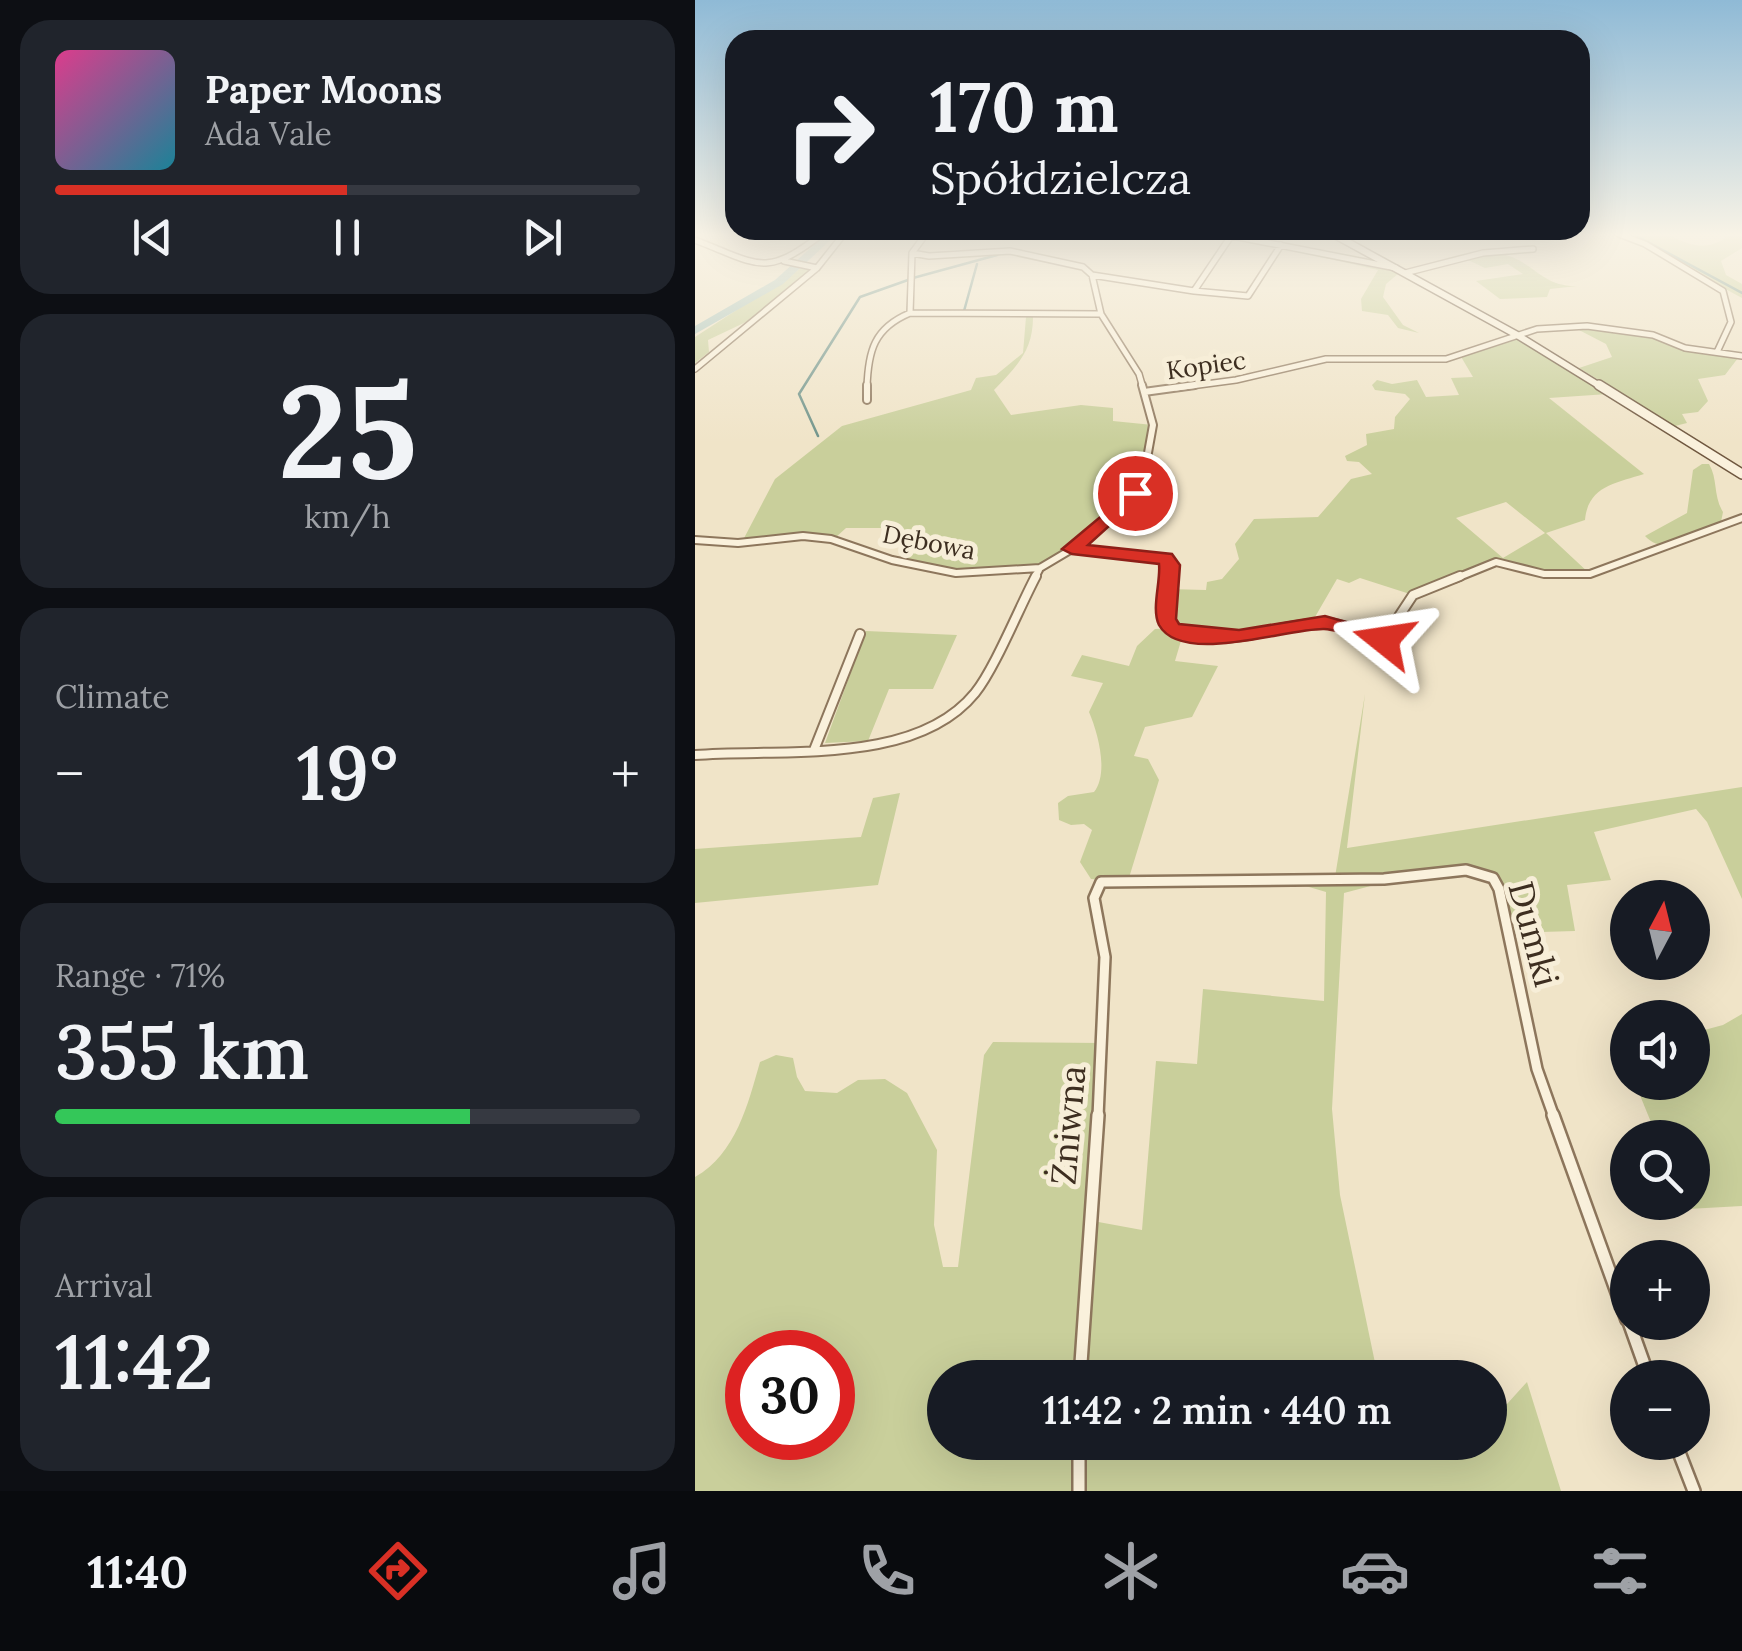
<!DOCTYPE html>
<meta charset="utf-8">
<style>
:root{--surface:#171b24;--page:#20242c;--text:#f1f3f6;--muted:#9ea1a6;--line:#363941;--accent:#d93025}
body{margin:0;font-family:Lora,serif;background:var(--page);color:var(--text);height:100vh;display:flex;flex-direction:column;font-size:38px;white-space:nowrap}
*{box-sizing:border-box;margin:0}
p{font-size:32px;color:var(--muted)}
.icon{flex:none;width:55px;height:55px;fill:none;stroke:currentColor;stroke-width:2;stroke-linecap:round;stroke-linejoin:round}
.map{position:relative;flex:1;overflow:hidden}
.details{display:flex;flex-direction:column;gap:20px;padding:20px;background:#0d0f14;width:695px}
.details>*{flex:none}
.guide{position:absolute;left:30px;top:30px;width:865px;height:210px;border-radius:30px;box-shadow:0 10px 40px #0002;background:#171b24;color:var(--text);overflow:hidden}
.needle{width:65px;rotate:7deg}
.buttons{position:absolute;left:915px;top:880px;display:grid;gap:20px}
.buttons a{display:grid;place-items:center;width:100px;height:100px;border-radius:50%;background:var(--surface);box-shadow:0 10px 40px #0002;font-size:50px}
.speed{position:absolute;left:30px;top:1330px;display:flex;gap:20px;font-size:50px;font-weight:700;text-align:center}
.speed>*{display:grid;place-content:center;width:130px;height:130px;border-radius:50%;background:var(--surface);box-shadow:0 10px 40px #0002;line-height:1}
.speed .limit{border:15px solid #d22;background:#fff;color:#111}
.pin{position:absolute;display:grid;place-items:center;width:85px;height:85px;color:#fff;margin:-42px;border:5px solid #fff;border-radius:50%;box-shadow:0 2px 10px #0007}
.me{position:absolute;width:110px;margin:-55px;rotate:285deg;stroke-linejoin:round;filter:drop-shadow(0 0 8px #0008)}
.turn{display:flex;align-items:center;gap:35px;height:210px;padding:0 40px;font-size:45px}
.turn .icon{width:130px;height:130px;stroke-width:2.5}
.turn b{display:block;font-size:70px;line-height:85px}
.big{font-size:75px;font-weight:600;line-height:1.1}
.details .widget{flex:1;display:flex;flex-direction:column;justify-content:center;gap:15px;min-width:0;padding:0 35px;border-radius:30px;background:var(--page)}
.details .dial{align-items:center;gap:0}
.dial b{font-size:130px;line-height:1}
.song{display:flex;align-items:center;gap:30px}
.cover{width:120px;height:120px;border-radius:15px;background:linear-gradient(135deg,hsl(330 70% 55%),hsl(190 70% 35%))}
.played{height:10px;border-radius:5px;background:linear-gradient(90deg,var(--accent) 50%,var(--line) 50%)}
.keys{display:flex;justify-content:space-around;direction:ltr}
.heat{display:flex;justify-content:space-between;align-items:center;font-size:55px;direction:ltr}
.charge{height:15px;border-radius:8px;background:linear-gradient(90deg,#34c759 71%,var(--line) 0)}
.trip{position:absolute;left:232px;top:1360px;width:580px;height:100px;border-radius:50px;background:var(--surface);box-shadow:0 10px 40px #0002;font-weight:600;line-height:100px;text-align:center}
.tab-bar{display:flex;height:160px;justify-content:space-around;align-items:center;background:#090b0e;color:var(--muted)}
.tab-bar .icon{width:70px;height:70px}
.tab-bar .current{color:var(--accent)}
.tab-bar b{font-size:45px;color:var(--text)}
main{display:flex;flex:1;min-height:0}
.map>svg:first-child{display:block}
.green{fill:#c9cf9b;fill-rule:evenodd}
.lines{fill:none;stroke-linecap:round;stroke-linejoin:round}
.stream{stroke:#6f938a;stroke-width:2.5}
.river{fill:#a9c4bc;fill-rule:evenodd}
.street-far4-casing{stroke:#8d765c;stroke-width:8}
.street-far3-casing{stroke:#8d765c;stroke-width:10}
.street-far2-casing{stroke:#8d765c;stroke-width:12}
.street-far1-casing{stroke:#8d765c;stroke-width:14}
.street-casing{stroke:#8d765c;stroke-width:16}
.secondary-far1-casing{stroke:#6f573f;stroke-width:9}
.secondary-casing{stroke:#6f573f;stroke-width:12}
.street-far4{stroke:#faf1dc;stroke-width:5}
.street-far3{stroke:#faf1dc;stroke-width:6}
.street-far2{stroke:#faf1dc;stroke-width:8}
.street-far1{stroke:#faf1dc;stroke-width:9}
.street{stroke:#faf1dc;stroke-width:11}
.secondary-far1{stroke:#faf1dc;stroke-width:6}
.secondary{stroke:#faf1dc;stroke-width:9}
.route{fill:#d93025;stroke:#8d1f18;stroke-width:2.5}
.labels{text-anchor:middle;dominant-baseline:central;stroke-width:10;stroke-linejoin:round;paint-order:stroke}
.far-street-label{font-size:25px;fill:#3d2e20;stroke:#f7eed8}
.near-street-label{font-size:35px;fill:#3d2e20;stroke:#f7eed8}
</style>
<main>
<section class="details">
<div class="widget">
<div class="song"><i class="cover"></i><div><b>Paper Moons</b><p>Ada Vale</p></div></div>
<div class="played"></div>
<div class="keys"><svg class="icon" aria-label="previous" viewBox="0 0 24 24"><path d="M18 5L8 12l10 7zM5 5v14"/></svg><svg class="icon" aria-label="pause" viewBox="0 0 24 24"><path d="M8 5v14M16 5v14"/></svg><svg class="icon" aria-label="next" viewBox="0 0 24 24"><path d="M6 5l10 7-10 7zM19 5v14"/></svg></div>
</div>
<div class="widget dial"><b>25</b><p>km/h</p></div>
<div class="widget"><p>Climate</p>
<div class="heat"><a>−</a><b class="big">19°</b><a>+</a></div>
</div>
<div class="widget"><p>Range · 71%</p><b class="big">355 km</b><div class="charge"></div></div>
<div class="widget"><p>Arrival</p><b class="big">11:42</b></div>
</section>
<div class="map">
<svg width="1047" height="1491" viewBox="0 0 1047 1491">
<rect width="100%" height="100%" fill="#f0e4c8"/>
<path class="green" d="M 929,234 L 984,234 L 978,237 C 995,246 1016,251 1032,236 L 1029,234 L 1047,234 L 1047,248 L 1026,261 L 1031,275 L 1047,284 L 1047,298 Z
M 594,245 L 688,265 L 704,273 L 691,284 L 688,297 L 708,325 L 724,333 L 703,328 L 693,315 L 667,311 L 666,299 L 683,270 L 586,248 Z
M 807,254 C 839,261 846,287 882,286 L 855,289 L 852,297 L 805,299 L 781,281 L 828,274 L 813,264 L 790,268 L 771,259 Z
M 108,267 L 116,272 L 51,322 L 13,340 L 14,352 L 0,363 L 0,337 Z
M 331,317 L 338,317 C 338,351 322,366 299,390 L 316,415 L 386,405 L 418,408 L 418,421 L 458,425 C 455,442 454,462 448,478 C 438,503 371,560 345,568 C 309,578 243,568 207,560 L 222,540 L 202,528 L 151,528 L 140,538 L 109,534 L 47,542 L 80,479 L 147,426 L 276,390 L 281,378 L 301,375 L 328,353 Z
M 891,329 L 960,338 L 989,350 L 1043,358 L 1030,375 L 1003,379 L 1013,401 L 1003,412 L 987,414 L 992,423 L 980,426 L 884,368 L 917,357 L 911,344 L 884,330 Z
M 822,338 L 913,394 L 854,398 L 949,474 C 921,483 893,486 890,520 L 851,533 L 895,574 L 874,576 L 801,563 L 718,595 L 665,578 L 654,583 L 642,579 L 620,617 L 630,623 L 544,637 L 488,634 L 480,661 L 523,666 L 497,717 L 450,727 L 439,756 L 453,759 L 464,780 L 433,881 L 396,879 L 385,862 L 397,830 L 389,824 L 376,825 L 364,820 L 363,803 L 373,796 L 399,792 C 414,773 403,733 394,712 L 408,683 L 376,676 L 387,655 L 434,666 L 442,646 L 460,629 L 477,628 L 471,620 L 473,589 L 511,590 L 512,582 L 527,579 L 544,559 L 540,544 L 559,519 L 623,517 L 656,479 L 677,474 L 664,462 L 652,461 L 650,456 L 672,445 L 671,434 L 699,429 L 700,417 L 715,399 L 710,394 L 680,390 L 677,385 L 682,380 L 697,384 L 722,380 L 731,397 L 764,395 L 756,378 L 778,377 L 765,355 ZM 811,502 L 850,533 L 808,558 L 761,518 Z
M 1007,464 L 1014,464 C 1023,479 1018,496 1028,512 L 1025,527 C 1002,537 971,558 950,536 L 992,513 L 998,470 Z
M 171,631 L 262,635 L 238,689 L 194,689 L 173,741 L 130,743 Z
M 670,694 L 652,848 L 1047,787 L 1047,899 L 1012,822 L 1001,809 L 899,832 L 916,880 L 872,885 L 880,931 L 816,933 L 794,873 L 786,869 L 640,877 Z
M 205,793 L 183,885 L 0,903 L 0,849 L 166,837 L 178,798 Z
M 687,883 L 649,893 L 637,1109 L 645,1195 L 683,1377 L 389,1378 L 398,1221 L 447,1230 L 461,1061 L 502,1064 L 508,989 L 629,1001 L 631,892 L 604,884 Z
M 1047,1014 L 1047,1206 L 993,1209 L 979,1203 L 998,1202 L 998,1138 L 962,1137 L 940,1083 L 998,1082 L 998,1033 L 1028,1025 Z
M 298,1042 L 407,1043 L 383,1377 L 250,1378 L 250,1442 L 381,1443 L 381,1491 L 0,1491 L 0,1177 C 41,1154 53,1104 65,1062 L 81,1055 L 98,1058 L 102,1077 L 110,1091 L 142,1093 L 163,1080 L 190,1079 L 212,1093 L 242,1150 L 239,1225 L 248,1267 L 263,1267 L 289,1055 ZM 52,1352 L 138,1352 L 138,1438 L 52,1438 Z
M 832,1382 L 866,1491 L 388,1491 L 388,1443 L 795,1442 L 795,1409 L 812,1404 Z"/>
<g class="lines">
<path class="stream" d="M 938,234 L 1047,293
M 218,278 L 302,255
M 269,311 L 282,264
M 123,436 L 104,394 L 165,297 L 213,280"/>
<path class="river" d="M 131,234 L 142,234 L 88,284 L 0,334 L 0,326 L 80,280 Z"/>
<defs>
<path id="street-far4" d="M 528,234 L 701,268
M 924,234 L 950,244 L 1028,291 L 1036,322 L 1022,352
M 0,240 C 63,264 69,279 127,234
M 217,253 L 234,256 L 315,251 L 388,267 L 397,275 L 499,291 L 536,236
M 89,261 L 122,268
M 710,273 L 788,253 L 838,249
M 397,275 L 406,314 L 444,374 L 448,388
M 499,291 L 553,296 L 586,245
M 215,313 L 406,314
M 0,369 L 122,268 L 149,234
M 172,388 C 173,351 179,328 215,313 L 217,253 L 231,234
M 481,388 L 541,380 L 631,359 L 751,359 L 842,329 L 892,326 L 958,335 L 990,348 L 1047,356"/>
<path id="street-far3" d="M 449,392 L 500,385
M 172,400 L 172,385
M 0,540 L 43,543 L 108,536 L 136,539 L 197,560 L 261,573 L 345,568 L 377,549 L 440,493 L 449,475 L 458,425 L 447,385
M 377,549 L 470,558 L 475,565 L 474,579
M 339,579 L 345,568
M 759,579 L 801,562 L 849,574 L 895,574 L 1047,518"/>
<path id="street-far2" d="M 474,576 L 471,620 C 515,659 577,623 629,623 C 648,623 671,634 689,639 L 718,595 L 765,576
M 119,750 L 165,634
M 0,755 C 84,748 220,767 280,693 C 300,668 324,608 341,576"/>
<path id="street-far1" d="M 403,1117 L 410,957 L 399,898 L 406,882 L 689,879 L 771,870 L 798,878 L 804,889 L 842,1069 L 859,1117"/>
<path id="street" d="M 858,1115 L 932,1320
M 934,1322 L 954,1378
M 385,1378 L 403,1115
M 384,1442 L 384,1491
M 980,1442 L 999,1491"/>
<path id="secondary-far1" d="M 638,234 L 822,335 L 908,388"/>
<path id="secondary" d="M 904,385 L 1047,474"/>
</defs>
<use href="#street-far4" class="street-far4-casing"/>
<use href="#street-far3" class="street-far3-casing"/>
<use href="#street-far2" class="street-far2-casing"/>
<use href="#street-far1" class="street-far1-casing"/>
<use href="#street" class="street-casing"/>
<use href="#secondary-far1" class="secondary-far1-casing"/>
<use href="#secondary" class="secondary-casing"/>
<use href="#street-far4" class="street-far4"/>
<use href="#street-far3" class="street-far3"/>
<use href="#street-far2" class="street-far2"/>
<use href="#street-far1" class="street-far1"/>
<use href="#street" class="street"/>
<use href="#secondary-far1" class="secondary-far1"/>
<use href="#secondary" class="secondary"/>
</g>
<linearGradient id="sky" x2="0" y2="1"><stop stop-color="#8fbad6"/><stop offset="0.53" stop-color="#f8f3e6"/><stop offset="1" stop-color="#f8f3e6" stop-opacity="0"/></linearGradient>
<rect width="1047" height="443" fill="url(#sky)"/>
<path class="route" d="M 440,488 L 446,489 L 446,497 L 393,545 L 477,554 L 485,565 L 481,619 L 484,624 L 544,630 L 630,616 L 697,635 L 700,640 L 689,646 C 671,641 648,630 629,629 C 592,628 487,666 464,625 C 456,609 466,581 464,564 L 377,554 L 367,549 Z"/>
<g class="labels">
<g class="far-street-label">
<text transform="translate(511 365) rotate(-8)">Kopiec</text>
<text transform="translate(234 542) rotate(11)">Dębowa</text>
</g>
<g class="near-street-label">
<text transform="translate(839 934) rotate(75)">Dumki</text>
<text transform="translate(373 1125) rotate(-85)">Żniwna</text>
</g>
</g>
</svg>
<div class="buttons">
<a><svg class="needle" viewBox="-14 -14 28 28"><path d="M0-13l5 13h-10z" fill="#e53935"/><path d="M0 13l5-13h-10z" fill="#9ea1a6"/></svg></a>
<a><svg class="icon" aria-label="sound" viewBox="0 0 24 24"><path d="M4 9h4l5-4v14l-5-4H4zM17 9q2 3 0 6"/></svg></a>
<a><svg class="icon" aria-label="search" viewBox="0 0 24 24"><circle cx="10" cy="10" r="6"/><path d="M15 15l6 6"/></svg></a>
<a>+</a>
<a>−</a>
</div>
<div class="speed"><div class="limit">30</div></div>
<div class="pin" style="left:440px;top:493px;background:#d93025"><svg class="icon" aria-label="arrive" viewBox="0 0 24 24"><path d="M6 21V4h12l-3 4 3 4H6"/></svg></div>
<svg class="me" style="left:689px;top:640px" viewBox="-20 -20 40 40"><path d="M0-17L14 15 0 8-14 15z" fill="#d93025" stroke="#fff" stroke-width="4"/></svg>
<div class="trip">11:42 · 2 min · 440 m</div>
<div class="guide">
<div class="turn"><svg class="icon" aria-label="right" viewBox="0 0 24 24"><path d="M7 20v-9h11M14 6l5 5-5 5"/></svg><div><b>170 m</b>Spółdzielcza</div></div>
</div>
</div>
</main>
<nav class="tab-bar">
<b>11:40</b>
<svg class="icon current" aria-label="directions" viewBox="0 0 24 24"><path d="M12 3l9 9-9 9-9-9zM9 14v-3h6M13 9l2 2-2 2"/></svg>
<svg class="icon" aria-label="music" viewBox="0 0 24 24"><path d="M9 18V5l10-2v13"/><circle cx="6" cy="18" r="3"/><circle cx="16" cy="16" r="3"/></svg>
<svg class="icon" aria-label="phone" viewBox="0 0 24 24"><path d="M5 4h4l2 5-3 2q2 4 5 5l2-3 5 2v4C11 20 4 13 5 4z"/></svg>
<svg class="icon" aria-label="climate" viewBox="0 0 24 24"><path d="M12 3v18M4 7l16 10M4 17L20 7"/></svg>
<svg class="icon" aria-label="car" viewBox="0 0 24 24"><path d="M5 17H2v-5l4-1 3-4h7l3 4 3 1v5h-3M9 17h6M6 11h13"/><circle cx="7" cy="17" r="2"/><circle cx="17" cy="17" r="2"/></svg>
<svg class="icon" aria-label="filters" viewBox="0 0 24 24"><path d="M4 7h16M4 17h16"/><circle cx="9" cy="7" r="2"/><circle cx="15" cy="17" r="2"/></svg>
</nav>
